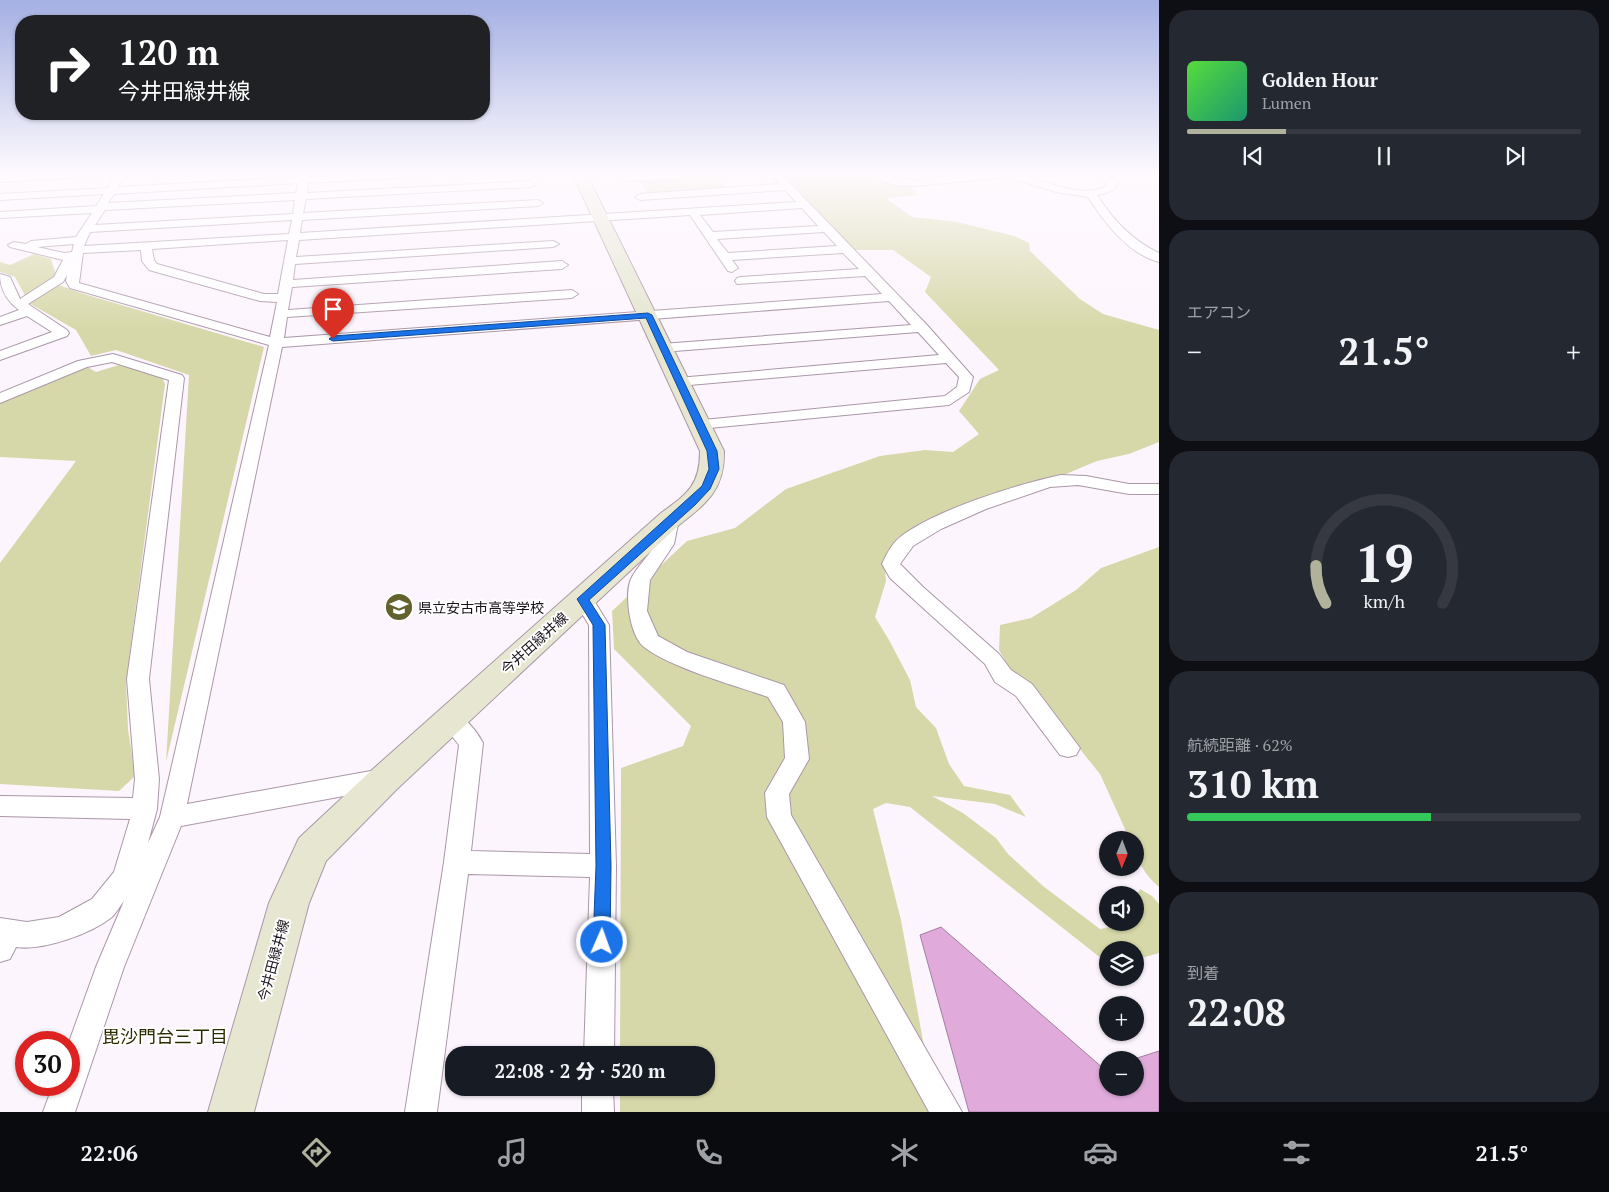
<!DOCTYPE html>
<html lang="ja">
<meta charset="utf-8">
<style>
:root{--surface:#171b24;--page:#242831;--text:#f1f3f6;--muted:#9ea1a6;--line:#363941;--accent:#b1b29c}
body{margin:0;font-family:"PT Serif","Noto Sans JP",serif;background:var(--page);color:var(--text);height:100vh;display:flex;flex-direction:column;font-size:19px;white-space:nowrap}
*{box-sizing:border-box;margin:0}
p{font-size:16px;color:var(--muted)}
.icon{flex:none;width:28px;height:28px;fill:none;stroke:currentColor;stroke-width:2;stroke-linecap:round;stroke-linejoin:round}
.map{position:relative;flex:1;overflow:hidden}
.side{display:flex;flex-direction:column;gap:10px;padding:10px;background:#0d0f14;width:450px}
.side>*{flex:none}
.guide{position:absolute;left:15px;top:15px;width:475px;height:105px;border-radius:20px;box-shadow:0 1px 4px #0004;background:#202124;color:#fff;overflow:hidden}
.needle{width:32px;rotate:181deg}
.fabs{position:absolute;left:1099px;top:831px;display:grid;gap:10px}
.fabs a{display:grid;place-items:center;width:45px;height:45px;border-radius:50%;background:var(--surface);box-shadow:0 1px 4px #0004;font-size:25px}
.speed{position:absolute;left:15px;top:1031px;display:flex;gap:10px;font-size:25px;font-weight:700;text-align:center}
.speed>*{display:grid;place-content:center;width:65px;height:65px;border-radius:50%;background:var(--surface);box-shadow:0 1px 4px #0004;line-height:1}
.speed .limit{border:8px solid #d22;background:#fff;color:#111}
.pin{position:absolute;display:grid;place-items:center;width:42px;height:42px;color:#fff;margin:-51px -21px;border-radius:50% 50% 50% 0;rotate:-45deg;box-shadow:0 0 5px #0007}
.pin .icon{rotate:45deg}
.me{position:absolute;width:55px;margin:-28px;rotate:2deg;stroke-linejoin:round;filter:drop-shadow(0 0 4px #0008)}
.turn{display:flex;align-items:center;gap:18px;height:105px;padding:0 20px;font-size:22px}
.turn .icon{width:65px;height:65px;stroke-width:2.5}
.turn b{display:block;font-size:35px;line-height:42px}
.big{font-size:38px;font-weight:800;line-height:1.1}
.side .card{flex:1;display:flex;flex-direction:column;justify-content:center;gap:8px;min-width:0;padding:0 18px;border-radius:20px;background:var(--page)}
.side .dial{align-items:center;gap:0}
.dial svg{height:130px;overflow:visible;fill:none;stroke:var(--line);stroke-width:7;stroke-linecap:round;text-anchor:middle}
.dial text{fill:var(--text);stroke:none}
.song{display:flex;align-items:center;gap:15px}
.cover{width:60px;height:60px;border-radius:8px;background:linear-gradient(135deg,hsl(110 70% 55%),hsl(160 70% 35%))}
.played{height:5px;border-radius:2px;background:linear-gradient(90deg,var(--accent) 25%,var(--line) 25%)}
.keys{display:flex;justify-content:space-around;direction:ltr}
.heat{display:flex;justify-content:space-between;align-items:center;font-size:28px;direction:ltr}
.charge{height:8px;border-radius:4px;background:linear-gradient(90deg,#34c759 62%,var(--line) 0)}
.trip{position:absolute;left:445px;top:1046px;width:270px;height:50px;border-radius:20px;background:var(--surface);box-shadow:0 1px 4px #0004;font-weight:800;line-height:50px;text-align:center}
.tabs{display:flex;height:80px;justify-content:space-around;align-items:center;background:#090b0e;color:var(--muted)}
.tabs .icon{width:35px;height:35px}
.tabs .current{color:var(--accent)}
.tabs b{font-size:22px;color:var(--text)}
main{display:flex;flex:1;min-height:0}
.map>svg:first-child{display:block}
.green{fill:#d7d8a9}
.water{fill:#e0abdb;stroke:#a47da1}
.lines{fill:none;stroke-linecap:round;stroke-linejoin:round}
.street-casing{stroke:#aa97a8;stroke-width:2}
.secondary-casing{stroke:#aa97a8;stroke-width:2}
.street{fill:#fff;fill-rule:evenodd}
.secondary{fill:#e6e6d1;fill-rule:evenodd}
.route{fill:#1a73e8;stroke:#114b97}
.labels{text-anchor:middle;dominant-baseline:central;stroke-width:4;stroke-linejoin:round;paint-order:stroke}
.poi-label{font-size:14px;fill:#191219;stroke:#fff;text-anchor:start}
.street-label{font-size:14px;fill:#191219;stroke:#fff}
.near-neighbourhood-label{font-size:18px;fill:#2c2b01;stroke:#fff}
</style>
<main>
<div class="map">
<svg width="1159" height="1112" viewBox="0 0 1159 1112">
<rect width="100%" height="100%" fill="#fdf5fd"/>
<path class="green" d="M 783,173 L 871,173 L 876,179 L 909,185 L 918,195 L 886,198 L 912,217 L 957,222 L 1014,236 L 1029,243 L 1030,251 L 1080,299 L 1103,314 L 1159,330 L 1159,442 L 1129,454 L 1097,461 L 1066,474 L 980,499 L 898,537 L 884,558 L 886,581 L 875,617 L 889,640 L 910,680 L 916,707 L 936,728 L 949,764 L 964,786 L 1010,795 L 1026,817 L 995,804 L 932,796 L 963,813 L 996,838 L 1008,854 L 1043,886 L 1100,929 C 1112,927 1122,923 1135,922 L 1135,898 L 1140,889 L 1152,896 L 1159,904 L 1159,953 L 1135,960 L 1135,950 L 1108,950 L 1107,963 L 910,807 L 886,803 L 873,809 L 901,920 L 936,1112 L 620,1112 L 620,1088 L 706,1088 L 706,1055 L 620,1055 L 621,768 L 683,746 L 691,726 L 614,649 L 612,611 L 687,541 L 735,528 L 786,489 L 880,456 L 925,450 L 953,452 L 979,434 L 959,411 L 980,379 L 999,370 L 925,292 L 931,277 L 893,250 L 852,250 Z
M 717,178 L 728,190 L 648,194 L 640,179 Z
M 34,254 L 51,259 L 59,285 L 84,294 L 264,347 L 166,762 L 189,375 L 116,350 L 91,356 L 76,330 L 29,303 L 15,277 L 0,272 L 0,262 L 10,265 Z
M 84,365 L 96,372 L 119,365 L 162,377 L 165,384 L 126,682 L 128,729 L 135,776 L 119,791 L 0,784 L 0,563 L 76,461 L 0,457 L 0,400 Z
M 1159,547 L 1159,887 C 1145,875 1135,860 1135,840 L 1130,840 L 1100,774 L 1071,738 L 1042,696 L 1013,675 L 999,650 L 1000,625 L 1031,618 L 1076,590 L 1101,568 Z"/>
<path class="water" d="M 941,927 L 1104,1069 L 1107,1068 L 1108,1088 L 1135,1088 L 1135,1060 L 1131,1060 L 1159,1051 L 1159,1112 L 969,1112 L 920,935 Z"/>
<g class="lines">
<defs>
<path id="street" d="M 42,173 L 103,173 L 98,176 L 0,182 L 0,176 Z
M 117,173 L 127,173 L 118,187 L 299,177 L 300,173 L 310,173 L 309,177 L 435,173 L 430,176 L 308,183 L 307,193 L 531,181 L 536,184 L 531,187 L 306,199 L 303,213 L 538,200 L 543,203 L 538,206 L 302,220 L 300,233 L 796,202 L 785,190 L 640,200 L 635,197 L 640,194 L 779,184 L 769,173 L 780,173 L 927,325 L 973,377 L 969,392 L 949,405 L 699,429 L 691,424 L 693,421 L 945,396 L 957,387 L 959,377 L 946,363 L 678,386 L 671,382 L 678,378 L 939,355 L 918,332 L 662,352 L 655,348 L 662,344 L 911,325 L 889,301 L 282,347 L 187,804 L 382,769 L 390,772 L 394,779 L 390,786 L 382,789 L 181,826 L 124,967 L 75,1112 L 43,1112 L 53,1085 L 69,1085 L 69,1042 L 96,967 L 124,901 C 120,906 116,913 112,917 C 91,934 43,951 16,947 L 10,959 L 0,962 L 0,918 L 27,922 L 59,917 L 92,899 L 114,872 L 130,819 L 0,816 L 0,796 L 133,798 L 135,779 L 127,679 L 169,380 L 112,362 L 87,367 L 0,403 L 0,393 L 78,361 L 113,354 L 182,375 L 184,378 L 149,679 L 159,779 L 157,809 L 148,843 L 160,817 L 269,345 L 70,288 L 66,281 L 67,275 L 63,282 L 28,304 L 67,330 L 69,333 L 67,336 L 0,360 L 0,351 L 52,332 L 27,316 L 0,325 L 0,317 L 19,310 C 7,301 0,290 0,274 L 10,277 L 20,299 L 54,277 L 63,260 L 10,247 L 8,245 L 14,242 L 26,244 L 31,241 L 76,237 L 92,213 L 0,218 L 0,212 L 96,206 L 104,194 L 0,200 L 0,194 L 108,188 ZM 298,183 L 296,193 L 108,203 L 114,194 ZM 295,200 L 293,214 L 95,225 L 105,210 ZM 802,208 L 818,226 L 713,232 L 700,215 ZM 690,215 L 728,271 L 732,272 L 738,268 L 732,260 L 843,253 L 859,269 L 741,277 L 737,278 L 735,281 L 737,284 L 865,276 L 882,294 L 284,338 L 287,317 L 572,298 L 578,294 L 572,290 L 288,310 L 292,287 L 562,269 L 568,265 L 562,261 L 293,280 L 295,264 L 553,247 L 559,244 L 553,241 L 296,257 L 299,240 ZM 292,220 L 289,234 L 84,246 L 90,232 ZM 824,232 L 837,246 L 728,253 L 717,239 ZM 288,240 L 278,294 L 264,294 L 157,264 L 154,260 L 152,249 ZM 74,244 L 72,252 L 64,253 L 37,247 ZM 141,250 L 142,261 L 149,270 L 260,301 L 277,302 L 270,337 L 79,283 L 83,253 Z
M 652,173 L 706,173 L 701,176 L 629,181 L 624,178 L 629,175 Z
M 871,173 C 886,173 900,181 916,180 C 946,179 991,167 1019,174 C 1045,180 1082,201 1108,185 L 1101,179 L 1100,173 L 1110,173 L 1111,178 L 1118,183 C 1115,192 1106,193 1097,195 C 1113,220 1133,241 1159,253 L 1159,262 C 1128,254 1104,222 1088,197 L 1056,192 L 1008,177 L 915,186 L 894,185 L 874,178 Z
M 1061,475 L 1086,476 L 1129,484 L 1159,484 L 1159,494 L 1129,494 L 1078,485 L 1050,487 L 986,509 L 941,529 L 913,546 L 900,564 L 923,587 L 999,654 L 1011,670 L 1032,684 L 1080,748 L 1076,755 L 1068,757 L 1060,755 L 1016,696 L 995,682 L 985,664 L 890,578 L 882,564 C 886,555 891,545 899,538 C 932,511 1018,484 1061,475 Z
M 670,514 L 676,515 L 679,519 L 674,544 L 650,580 L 647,611 L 658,636 L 687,652 L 784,685 L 805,722 L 809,759 L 789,794 L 791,815 L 962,1112 L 929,1112 L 767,817 L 765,793 L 785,758 L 783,722 L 768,697 C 734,685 671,668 644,647 C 630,636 624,595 631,579 C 637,566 649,557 655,544 C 660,535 658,524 664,515 Z
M 583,592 L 590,594 L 609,625 L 616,866 L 614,1055 L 584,1055 L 590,877 L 468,874 L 437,1112 L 405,1112 L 444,862 L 459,745 L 439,720 L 442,714 C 459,708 475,728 483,743 L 471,851 L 590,854 L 589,625 L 573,599 L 576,594 Z
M 582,1088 L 613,1088 L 614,1112 L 582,1112 Z"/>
<path id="secondary" d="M 572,173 L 586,173 L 724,451 C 725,489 707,503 679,525 L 397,789 L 326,861 L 309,903 L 254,1112 L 208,1112 L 269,903 L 299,838 L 373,769 L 661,513 C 687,494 700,486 700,451 Z"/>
</defs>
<use href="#street" class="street-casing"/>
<use href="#secondary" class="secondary-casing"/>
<use href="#street" class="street"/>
<use href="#secondary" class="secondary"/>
</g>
<linearGradient id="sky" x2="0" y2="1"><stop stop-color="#a5b0e3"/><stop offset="0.53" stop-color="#fefafe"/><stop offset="1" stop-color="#fefafe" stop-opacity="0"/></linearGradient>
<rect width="1159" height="329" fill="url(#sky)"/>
<path class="route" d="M 648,313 L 652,315 L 717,451 L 719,469 L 710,489 L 695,505 L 589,600 L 605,625 L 611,866 L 610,942 L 608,947 L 602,950 L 596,947 L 593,942 L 596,866 L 593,625 L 577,599 L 702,486 L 709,469 L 707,451 L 646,318 L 333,341 L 329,339 L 333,336 Z"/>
<defs>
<symbol id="school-disc" viewBox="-11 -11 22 22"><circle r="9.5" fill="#63622f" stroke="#fff"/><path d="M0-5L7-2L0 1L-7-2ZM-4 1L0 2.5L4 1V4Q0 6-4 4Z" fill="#fff"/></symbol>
</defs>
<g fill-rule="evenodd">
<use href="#school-disc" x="383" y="591" width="32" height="32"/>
</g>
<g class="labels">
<g class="poi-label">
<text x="418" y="607">県立安古市高等学校</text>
</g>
<g class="street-label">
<text transform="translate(534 643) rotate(-42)">今井田緑井線</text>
<text transform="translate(273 960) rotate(-75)">今井田緑井線</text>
</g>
<g class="near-neighbourhood-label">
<text x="165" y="1036">毘沙門台三丁目</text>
</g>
</g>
</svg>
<div class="fabs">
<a><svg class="needle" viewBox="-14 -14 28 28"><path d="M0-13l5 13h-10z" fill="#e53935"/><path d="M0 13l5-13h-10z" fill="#9ea1a6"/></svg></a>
<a><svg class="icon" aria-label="sound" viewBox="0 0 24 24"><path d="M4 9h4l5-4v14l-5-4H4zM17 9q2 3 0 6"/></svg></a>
<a><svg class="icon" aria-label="layers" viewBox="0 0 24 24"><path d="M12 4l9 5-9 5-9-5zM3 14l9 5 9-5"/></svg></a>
<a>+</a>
<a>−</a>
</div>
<div class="speed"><div class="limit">30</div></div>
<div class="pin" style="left:333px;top:339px;background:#d93025"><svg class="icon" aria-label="arrive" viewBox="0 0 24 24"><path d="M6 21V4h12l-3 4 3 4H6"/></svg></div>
<svg class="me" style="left:602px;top:942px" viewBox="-20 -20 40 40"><circle r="17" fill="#1a73e8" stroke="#fff" stroke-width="3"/><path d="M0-11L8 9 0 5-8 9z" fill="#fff"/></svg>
<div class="trip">22:08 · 2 分 · 520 m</div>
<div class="guide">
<div class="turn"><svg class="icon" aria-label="right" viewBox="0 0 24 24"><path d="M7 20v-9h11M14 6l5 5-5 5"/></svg><div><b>120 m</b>今井田緑井線</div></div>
</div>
</div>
<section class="side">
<div class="card">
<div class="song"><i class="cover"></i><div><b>Golden Hour</b><p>Lumen</p></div></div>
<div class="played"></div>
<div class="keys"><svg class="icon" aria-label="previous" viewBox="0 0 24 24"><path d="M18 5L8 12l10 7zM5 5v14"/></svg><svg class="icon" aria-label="pause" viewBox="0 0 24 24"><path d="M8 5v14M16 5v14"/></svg><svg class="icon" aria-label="next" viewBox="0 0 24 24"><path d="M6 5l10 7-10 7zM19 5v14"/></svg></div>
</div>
<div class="card"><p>エアコン</p>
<div class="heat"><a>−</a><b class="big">21.5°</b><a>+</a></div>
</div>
<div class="card dial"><svg viewBox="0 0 100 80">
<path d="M14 69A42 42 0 1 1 86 69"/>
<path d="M14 69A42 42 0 0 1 8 46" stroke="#b1b29c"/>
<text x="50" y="56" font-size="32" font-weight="700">19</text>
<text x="50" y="72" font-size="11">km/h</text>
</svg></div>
<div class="card"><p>航続距離 · 62%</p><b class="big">310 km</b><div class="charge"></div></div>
<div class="card"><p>到着</p><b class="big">22:08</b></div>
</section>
</main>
<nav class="tabs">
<b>22:06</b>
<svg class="icon current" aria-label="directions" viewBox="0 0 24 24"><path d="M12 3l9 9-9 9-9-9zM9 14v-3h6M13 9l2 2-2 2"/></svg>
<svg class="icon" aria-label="music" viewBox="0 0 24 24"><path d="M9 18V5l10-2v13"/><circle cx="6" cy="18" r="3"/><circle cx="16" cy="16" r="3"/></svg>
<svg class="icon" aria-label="phone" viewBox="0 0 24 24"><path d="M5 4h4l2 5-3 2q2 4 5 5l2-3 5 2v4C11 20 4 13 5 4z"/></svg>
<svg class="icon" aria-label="climate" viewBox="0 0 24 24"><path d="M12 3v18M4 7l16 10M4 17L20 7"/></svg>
<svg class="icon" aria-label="car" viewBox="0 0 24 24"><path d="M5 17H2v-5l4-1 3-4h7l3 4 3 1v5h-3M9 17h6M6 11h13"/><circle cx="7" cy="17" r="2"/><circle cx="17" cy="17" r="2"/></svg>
<svg class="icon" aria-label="filters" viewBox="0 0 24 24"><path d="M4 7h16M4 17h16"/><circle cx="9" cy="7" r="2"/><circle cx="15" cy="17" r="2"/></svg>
<b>21.5°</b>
</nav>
